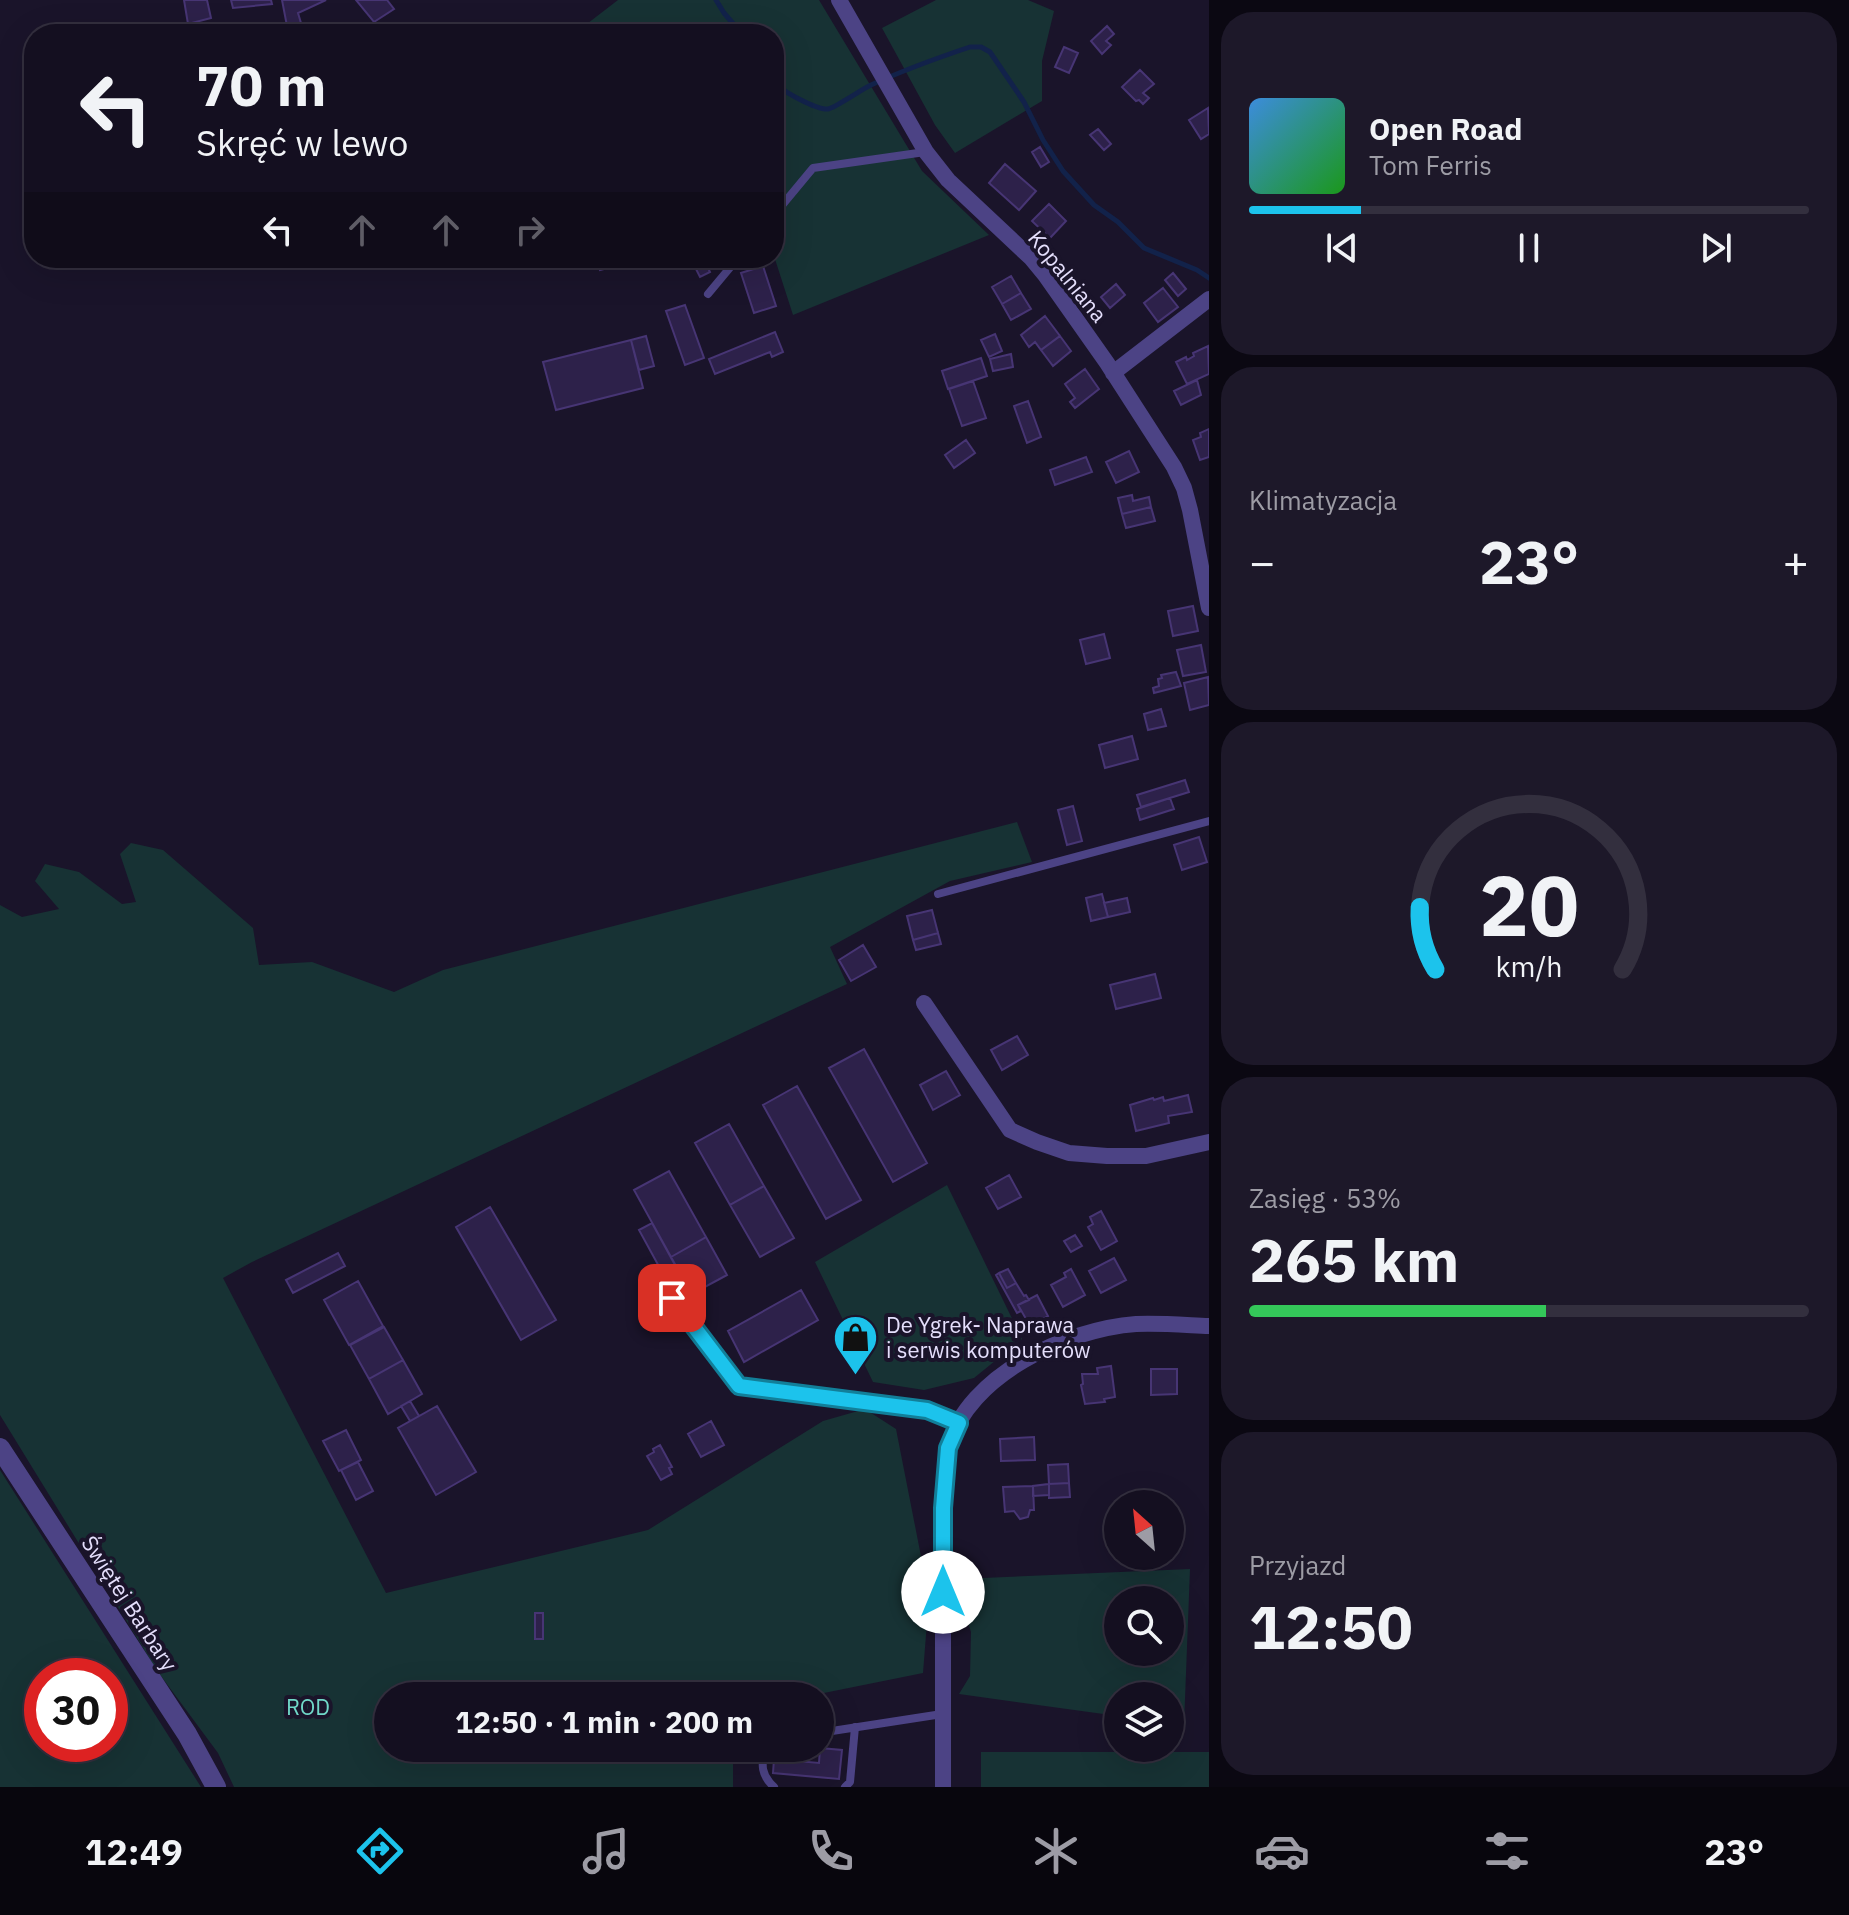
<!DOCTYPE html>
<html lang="pl">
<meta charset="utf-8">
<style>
:root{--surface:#140f20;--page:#1d1829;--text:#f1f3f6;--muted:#9d9ca5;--line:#332f3e;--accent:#1cc3ec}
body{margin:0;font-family:"IBM Plex Sans",sans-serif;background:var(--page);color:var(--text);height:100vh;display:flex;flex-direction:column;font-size:30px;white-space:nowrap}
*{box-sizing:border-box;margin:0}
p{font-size:26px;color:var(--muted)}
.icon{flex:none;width:44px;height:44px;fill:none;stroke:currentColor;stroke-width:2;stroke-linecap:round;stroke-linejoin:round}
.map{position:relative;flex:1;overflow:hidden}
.panel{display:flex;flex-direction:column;gap:12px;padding:12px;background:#0b0812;width:640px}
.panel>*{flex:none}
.top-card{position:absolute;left:24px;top:24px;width:760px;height:244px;border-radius:32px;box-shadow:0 8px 32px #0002,0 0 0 2px var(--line);background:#140f20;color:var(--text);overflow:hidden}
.needle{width:52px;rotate:333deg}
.tools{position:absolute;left:1104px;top:1490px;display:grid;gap:16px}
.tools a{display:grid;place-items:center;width:80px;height:80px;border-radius:50%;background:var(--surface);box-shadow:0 8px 32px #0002,0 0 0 2px var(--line);font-size:40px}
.speed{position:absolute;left:24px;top:1658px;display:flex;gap:16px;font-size:40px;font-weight:700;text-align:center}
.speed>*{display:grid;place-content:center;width:104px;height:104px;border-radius:50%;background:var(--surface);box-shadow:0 8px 32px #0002,0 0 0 2px var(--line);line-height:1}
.speed .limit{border:12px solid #d22;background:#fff;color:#111}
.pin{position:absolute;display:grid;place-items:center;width:68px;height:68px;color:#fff;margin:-34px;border-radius:16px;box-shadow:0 4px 12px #0006}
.me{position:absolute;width:88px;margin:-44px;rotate:0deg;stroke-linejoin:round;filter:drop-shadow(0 0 6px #0008)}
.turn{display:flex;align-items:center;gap:28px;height:168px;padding:0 40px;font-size:36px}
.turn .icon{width:104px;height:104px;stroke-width:2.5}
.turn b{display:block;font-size:56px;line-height:68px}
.lanes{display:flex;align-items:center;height:76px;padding:0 40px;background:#0003;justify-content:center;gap:40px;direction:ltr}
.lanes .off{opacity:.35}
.big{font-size:60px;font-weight:800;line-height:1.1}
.panel .card{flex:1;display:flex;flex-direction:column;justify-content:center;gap:12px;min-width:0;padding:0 28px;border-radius:32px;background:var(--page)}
.panel .dial{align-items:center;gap:0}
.dial svg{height:208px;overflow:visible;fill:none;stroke:var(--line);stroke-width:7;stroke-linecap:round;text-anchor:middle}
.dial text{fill:var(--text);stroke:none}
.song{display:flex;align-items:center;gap:24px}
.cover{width:96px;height:96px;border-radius:12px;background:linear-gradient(135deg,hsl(210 70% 55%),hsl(120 70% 35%))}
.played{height:8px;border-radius:4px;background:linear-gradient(90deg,var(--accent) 20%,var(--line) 20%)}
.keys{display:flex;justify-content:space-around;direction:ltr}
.heat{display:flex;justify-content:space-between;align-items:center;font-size:44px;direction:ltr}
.charge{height:12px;border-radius:6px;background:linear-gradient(90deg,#34c759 53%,var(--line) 0)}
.trip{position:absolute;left:374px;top:1682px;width:460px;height:80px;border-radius:40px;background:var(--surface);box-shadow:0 8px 32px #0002,0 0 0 2px var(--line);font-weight:800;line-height:80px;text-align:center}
.tabs{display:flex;height:128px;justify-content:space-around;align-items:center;background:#08060d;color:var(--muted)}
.tabs .icon{width:56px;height:56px}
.tabs .current{color:var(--accent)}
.tabs b{font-size:36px;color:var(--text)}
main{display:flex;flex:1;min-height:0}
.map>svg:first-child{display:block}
.green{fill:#173234;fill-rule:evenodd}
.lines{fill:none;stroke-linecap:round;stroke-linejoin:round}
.stream{stroke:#12224a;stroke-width:5}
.building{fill:#2d214a;stroke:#473574;stroke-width:2}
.service{stroke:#4c4385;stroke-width:8}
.minor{stroke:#4c4385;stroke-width:16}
.tertiary{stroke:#4c4385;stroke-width:20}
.route-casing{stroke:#127f99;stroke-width:20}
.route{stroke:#1cc3ec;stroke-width:14}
.labels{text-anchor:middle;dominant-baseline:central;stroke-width:8;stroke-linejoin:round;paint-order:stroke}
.street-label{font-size:22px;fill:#e5dffc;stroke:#1a142a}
.poi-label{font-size:22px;fill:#e5dffc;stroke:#1a142a;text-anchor:start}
.park-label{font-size:22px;fill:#70d8c8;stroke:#1a142a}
</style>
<main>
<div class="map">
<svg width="1209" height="1787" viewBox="0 0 1209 1787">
<rect width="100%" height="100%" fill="#1a142a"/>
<path class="green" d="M 618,0 L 819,0 L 922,171 L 989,235 L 793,315 L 774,256 L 774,34 L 589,34 L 579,30 Z
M 936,0 L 1028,0 L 1054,11 L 1042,61 L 1042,101 L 955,153 L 935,125 L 882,28 Z
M 1017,822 L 1032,862 L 950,881 L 830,947 L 847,984 L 252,1262 L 223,1278 L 386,1593 L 648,1530 L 823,1421 L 865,1409 L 896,1429 L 929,1597 L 923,1673 L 809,1696 L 388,1696 L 388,1748 L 768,1748 L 733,1751 L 733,1787 L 234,1787 L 218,1753 L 158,1672 L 0,1415 L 0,905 L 22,917 L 59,909 L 35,881 L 45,864 L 79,872 L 122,904 L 136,902 L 120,854 L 131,843 L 163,850 L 253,928 L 259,965 L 312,962 L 394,992 L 443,970 Z
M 947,1185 L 1022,1339 L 974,1378 L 924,1390 L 873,1382 L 815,1262 Z
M 0,1470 L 201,1787 L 0,1787 ZM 42,1676 L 110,1676 L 110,1744 L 42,1744 Z
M 1190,1569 L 1184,1725 L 1170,1723 L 1170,1696 L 1118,1696 L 1118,1716 L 959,1694 L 970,1676 L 971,1632 L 962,1604 L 959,1579 ZM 1118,1600 L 1170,1600 L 1170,1652 L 1118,1652 Z
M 981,1752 L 1209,1752 L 1209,1787 L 981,1787 Z"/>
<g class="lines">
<path class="stream" d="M 716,0 L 724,13 L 742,34
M 774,82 C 781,91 817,110 828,109 C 835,108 862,89 871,85 C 904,70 937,58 970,47 L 981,47 L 990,52 L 1024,102 L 1043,140 L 1063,171 L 1094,205 L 1118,222 L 1144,248 L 1197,270 L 1209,278"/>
</g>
<path class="building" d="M 184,0 L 207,0 L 211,18 L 188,24 Z
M 231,0 L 271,0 L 272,4 L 233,8 Z
M 282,0 L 326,0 L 298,13 L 301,23 L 287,26 Z
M 356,0 L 387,0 L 394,9 L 374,22 Z
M 1107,26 L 1114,34 L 1106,41 L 1111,45 L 1102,54 L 1091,41 Z
M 1064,47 L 1078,53 L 1069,73 L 1055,67 Z
M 1140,70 L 1154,84 L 1143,93 L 1149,98 L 1143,104 L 1139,100 L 1136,101 L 1122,87 Z
M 1208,108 L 1209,134 L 1201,139 L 1189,120 Z
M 1098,129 L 1111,144 L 1104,150 L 1090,135 Z
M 1040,147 L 1049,162 L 1041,167 L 1032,152 Z
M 1005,164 L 1036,191 L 1019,210 L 989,183 Z
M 1049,204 L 1066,221 L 1050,238 L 1032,221 Z
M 597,258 L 623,258 L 624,264 L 600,270 Z
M 703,258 L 710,272 L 700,277 L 693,263 Z
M 763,266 L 776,306 L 754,313 L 741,273 Z
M 1173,273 L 1186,289 L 1178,296 L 1165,280 Z
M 1011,276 L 1021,293 L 1002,304 L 992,287 Z
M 1116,284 L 1125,295 L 1110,308 L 1101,297 Z
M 1163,288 L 1178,307 L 1158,322 L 1144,303 Z
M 1021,293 L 1031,309 L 1011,320 L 1002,304 Z
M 685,305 L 704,358 L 685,365 L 666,311 Z
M 1045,316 L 1060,336 L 1041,350 L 1035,342 L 1029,347 L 1021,335 Z
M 775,332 L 783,352 L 772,357 L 770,352 L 715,374 L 709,359 Z
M 995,334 L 1002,351 L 989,357 L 981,340 Z
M 646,336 L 654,366 L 639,370 L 631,340 Z
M 1060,336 L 1071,351 L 1053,366 L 1041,350 Z
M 631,340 L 643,388 L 556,410 L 543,362 Z
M 1208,346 L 1209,374 L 1187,384 L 1176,362 L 1186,357 L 1187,360 L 1194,356 L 1193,353 Z
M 1011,354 L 1013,367 L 993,371 L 990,359 Z
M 981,358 L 987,376 L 948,389 L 942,371 Z
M 1085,369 L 1099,389 L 1075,408 L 1070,402 L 1075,398 L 1065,384 Z
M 1197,380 L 1201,395 L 1181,405 L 1174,391 Z
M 973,381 L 986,418 L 962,426 L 949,389 Z
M 1028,401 L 1041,437 L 1027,443 L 1014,406 Z
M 1209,429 L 1209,457 L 1200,460 L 1193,440 L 1201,437 L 1200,433 Z
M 966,440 L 975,453 L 954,468 L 945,455 Z
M 1129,451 L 1139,472 L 1116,483 L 1106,462 Z
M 1086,457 L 1092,472 L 1055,485 L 1050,470 Z
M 1132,495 L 1133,501 L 1149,497 L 1151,507 L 1122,514 L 1118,498 Z
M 1151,507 L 1155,521 L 1126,528 L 1122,514 Z
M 1193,606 L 1198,631 L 1173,636 L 1168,611 Z
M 1104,634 L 1110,658 L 1086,664 L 1080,640 Z
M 1201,645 L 1206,672 L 1183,676 L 1177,650 Z
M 1176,672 L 1181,686 L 1154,693 L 1153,688 L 1159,686 L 1158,679 L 1162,678 L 1161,675 Z
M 1208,677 L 1209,705 L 1190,710 L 1184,683 Z
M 1161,709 L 1166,726 L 1148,730 L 1144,714 Z
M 1132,736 L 1138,759 L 1105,768 L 1099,745 Z
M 1185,780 L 1189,792 L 1141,807 L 1137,795 Z
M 1170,798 L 1174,809 L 1140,820 L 1137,809 Z
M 1073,806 L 1082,841 L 1067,845 L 1058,810 Z
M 1199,837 L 1207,862 L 1182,870 L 1174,845 Z
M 1102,894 L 1108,917 L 1091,921 L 1086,898 Z
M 1127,898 L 1130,912 L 1108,917 L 1104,903 Z
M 932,910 L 938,933 L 913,940 L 907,916 Z
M 938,933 L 941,944 L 916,950 L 913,940 Z
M 863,945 L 876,967 L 851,981 L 839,960 Z
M 1155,974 L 1161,998 L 1116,1009 L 1110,985 Z
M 1017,1036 L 1028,1055 L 1002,1070 L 991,1050 Z
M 864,1049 L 927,1163 L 893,1182 L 829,1068 Z
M 946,1071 L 960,1095 L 933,1110 L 920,1085 Z
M 797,1086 L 861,1200 L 826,1219 L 763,1105 Z
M 1188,1095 L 1192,1112 L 1168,1116 L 1169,1123 L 1136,1131 L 1130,1105 L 1153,1098 L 1154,1100 L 1163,1097 L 1164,1101 Z
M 729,1124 L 764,1186 L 730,1205 L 695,1143 Z
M 669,1171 L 706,1237 L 671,1257 L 634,1190 Z
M 1009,1175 L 1021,1197 L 998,1209 L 986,1188 Z
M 764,1186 L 794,1238 L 760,1257 L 730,1205 Z
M 490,1207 L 556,1320 L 521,1340 L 456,1227 Z
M 1101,1211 L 1117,1241 L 1101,1250 L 1088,1227 L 1093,1224 L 1090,1217 Z
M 652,1223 L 675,1265 L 662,1272 L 639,1230 Z
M 1075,1235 L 1082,1246 L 1071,1252 L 1064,1241 Z
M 706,1237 L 727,1275 L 692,1294 L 671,1257 Z
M 338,1253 L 345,1266 L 293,1293 L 286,1280 Z
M 1114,1258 L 1126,1280 L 1101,1293 L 1089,1271 Z
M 1008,1269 L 1016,1283 L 1007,1288 L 999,1273 Z
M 1071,1269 L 1085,1295 L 1063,1307 L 1051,1285 L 1066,1277 L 1064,1273 Z
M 999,1273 L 1007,1288 L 1016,1283 L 1024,1296 L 1026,1295 L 1029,1300 L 1018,1305 L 1021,1311 L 1017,1313 L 996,1275 Z
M 358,1281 L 383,1326 L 349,1345 L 324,1300 Z
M 801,1290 L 818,1320 L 744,1362 L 728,1331 Z
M 1037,1295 L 1048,1316 L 1030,1326 L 1018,1305 Z
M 384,1327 L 403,1360 L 369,1379 L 350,1345 Z
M 403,1360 L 422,1394 L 388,1414 L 369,1379 Z
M 1111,1366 L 1115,1397 L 1104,1399 L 1105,1402 L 1085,1404 L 1081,1385 L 1083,1384 L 1082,1374 L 1098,1374 L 1097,1368 Z
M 1151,1369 L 1177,1369 L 1177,1394 L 1151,1395 Z
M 410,1401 L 419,1416 L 410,1421 L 401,1406 Z
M 437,1406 L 476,1472 L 436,1495 L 398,1428 Z
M 711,1421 L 724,1445 L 701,1457 L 688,1434 Z
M 346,1430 L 361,1460 L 339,1471 L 323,1441 Z
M 1034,1437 L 1035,1460 L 1001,1461 L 1000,1439 Z
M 660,1445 L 672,1467 L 669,1468 L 672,1474 L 661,1480 L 647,1456 L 654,1452 L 653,1449 Z
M 358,1462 L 373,1491 L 356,1500 L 341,1470 Z
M 1068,1464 L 1069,1483 L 1049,1484 L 1048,1465 Z
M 1069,1483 L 1070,1497 L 1049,1498 L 1049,1484 Z
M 1049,1484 L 1049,1495 L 1033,1496 L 1033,1486 Z
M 1033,1486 L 1034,1510 L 1030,1510 L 1028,1517 L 1020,1519 L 1014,1511 L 1005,1512 L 1003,1487 Z
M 535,1613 L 543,1613 L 543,1639 L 535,1639 Z
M 820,1748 L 842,1750 L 839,1779 L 773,1773 L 774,1759 L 819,1763 Z"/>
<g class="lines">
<path class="service" d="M 774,215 L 813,168 L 925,152
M 708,294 L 738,258
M 938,894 L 1209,821
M 672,1298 L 739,1386 L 927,1410 L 958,1423
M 832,1731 L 942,1714
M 765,1748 C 761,1765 761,1775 774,1787
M 845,1787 L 850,1782 L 855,1727"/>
<path class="minor" d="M 839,0 L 926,152 L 948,180 L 1031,258 L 1045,275 L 1107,363 L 1174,467 L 1184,488 L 1190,510 L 1209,608
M 1113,373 L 1209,299
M 924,1003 L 1010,1130 L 1037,1142 L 1069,1153 L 1107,1156 L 1146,1156 L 1209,1142
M 943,1787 C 943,1718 943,1649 943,1581 C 943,1546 942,1512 945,1477 C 946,1468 946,1456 948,1447 C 968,1375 1067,1329 1136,1324 C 1160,1323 1185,1325 1209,1326"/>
<path class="tertiary" d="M 0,1448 L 187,1734 L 216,1787"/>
</g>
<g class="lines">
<defs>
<path id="route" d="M 672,1298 L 739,1386 L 927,1410 L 959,1423 L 948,1448 L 943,1508 L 943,1592"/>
</defs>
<use href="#route" class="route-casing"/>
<use href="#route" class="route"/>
</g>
<defs>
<symbol id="shop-pin" viewBox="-11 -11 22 30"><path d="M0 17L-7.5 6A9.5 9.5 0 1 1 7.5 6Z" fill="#1cc3ec" stroke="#1a142a"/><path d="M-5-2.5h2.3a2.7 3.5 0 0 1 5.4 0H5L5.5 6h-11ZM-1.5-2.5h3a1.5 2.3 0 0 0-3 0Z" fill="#111"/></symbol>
</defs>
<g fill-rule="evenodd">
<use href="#shop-pin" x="830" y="1312" width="51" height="69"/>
</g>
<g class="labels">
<g class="street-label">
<text transform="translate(1068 276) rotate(51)">Kopalniana</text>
<text transform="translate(130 1603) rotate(57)">Świętej Barbary</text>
</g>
<g class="poi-label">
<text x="886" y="1324">De Ygrek- Naprawa<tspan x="886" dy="25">i serwis komputerów</tspan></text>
</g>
<g class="park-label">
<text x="308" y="1706">ROD</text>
</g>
</g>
</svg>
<div class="tools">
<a><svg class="needle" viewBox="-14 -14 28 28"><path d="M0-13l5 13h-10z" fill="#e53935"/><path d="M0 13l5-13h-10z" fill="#9d9ca5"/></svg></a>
<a><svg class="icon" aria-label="search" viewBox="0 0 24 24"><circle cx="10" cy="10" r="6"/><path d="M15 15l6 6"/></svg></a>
<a><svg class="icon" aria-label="layers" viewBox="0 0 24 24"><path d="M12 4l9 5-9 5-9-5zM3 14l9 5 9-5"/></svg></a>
</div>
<div class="speed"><div class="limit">30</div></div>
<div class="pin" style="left:672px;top:1298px;background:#d93025"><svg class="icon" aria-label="arrive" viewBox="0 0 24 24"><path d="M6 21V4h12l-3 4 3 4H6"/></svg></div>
<svg class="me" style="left:943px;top:1592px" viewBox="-20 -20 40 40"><circle r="19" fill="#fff"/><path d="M0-13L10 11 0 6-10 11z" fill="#1cc3ec"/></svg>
<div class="trip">12:50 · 1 min · 200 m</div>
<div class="top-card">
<div class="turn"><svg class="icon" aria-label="left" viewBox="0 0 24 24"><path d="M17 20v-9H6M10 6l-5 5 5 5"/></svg><div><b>70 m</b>Skręć w lewo</div></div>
<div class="lanes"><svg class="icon" aria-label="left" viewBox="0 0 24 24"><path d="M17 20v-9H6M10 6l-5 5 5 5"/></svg><svg class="icon off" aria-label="ahead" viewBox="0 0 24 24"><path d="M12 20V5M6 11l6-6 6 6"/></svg><svg class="icon off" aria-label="ahead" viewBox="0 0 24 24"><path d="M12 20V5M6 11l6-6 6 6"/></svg><svg class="icon off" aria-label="right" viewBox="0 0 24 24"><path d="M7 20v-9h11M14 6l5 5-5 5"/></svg></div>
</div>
</div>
<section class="panel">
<div class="card">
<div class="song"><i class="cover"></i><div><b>Open Road</b><p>Tom Ferris</p></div></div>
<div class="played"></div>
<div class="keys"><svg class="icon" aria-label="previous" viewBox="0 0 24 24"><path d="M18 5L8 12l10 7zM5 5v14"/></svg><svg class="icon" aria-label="pause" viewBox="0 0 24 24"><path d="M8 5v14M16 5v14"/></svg><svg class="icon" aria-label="next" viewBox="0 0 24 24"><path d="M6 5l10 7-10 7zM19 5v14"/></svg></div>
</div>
<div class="card"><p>Klimatyzacja</p>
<div class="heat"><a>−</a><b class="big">23°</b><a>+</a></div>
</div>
<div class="card dial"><svg viewBox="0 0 100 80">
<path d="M14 69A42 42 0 1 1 86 69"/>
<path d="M14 69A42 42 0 0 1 8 45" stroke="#1cc3ec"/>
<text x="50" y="56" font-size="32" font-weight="700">20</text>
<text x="50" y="72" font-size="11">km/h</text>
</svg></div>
<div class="card"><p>Zasięg · 53%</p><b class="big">265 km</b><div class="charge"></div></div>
<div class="card"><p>Przyjazd</p><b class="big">12:50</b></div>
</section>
</main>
<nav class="tabs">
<b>12:49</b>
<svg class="icon current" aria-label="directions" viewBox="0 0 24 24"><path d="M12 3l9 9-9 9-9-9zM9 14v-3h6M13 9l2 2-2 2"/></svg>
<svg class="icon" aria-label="music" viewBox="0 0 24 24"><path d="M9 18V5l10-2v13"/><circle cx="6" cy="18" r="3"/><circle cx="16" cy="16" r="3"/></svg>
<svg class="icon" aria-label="phone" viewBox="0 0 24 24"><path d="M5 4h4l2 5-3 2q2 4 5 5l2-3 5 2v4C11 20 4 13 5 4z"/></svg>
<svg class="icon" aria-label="climate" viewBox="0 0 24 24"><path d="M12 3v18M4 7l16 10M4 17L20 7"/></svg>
<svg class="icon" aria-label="car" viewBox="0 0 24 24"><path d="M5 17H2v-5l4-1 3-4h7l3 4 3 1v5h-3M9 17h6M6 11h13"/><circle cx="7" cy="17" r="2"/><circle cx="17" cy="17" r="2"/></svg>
<svg class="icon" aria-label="filters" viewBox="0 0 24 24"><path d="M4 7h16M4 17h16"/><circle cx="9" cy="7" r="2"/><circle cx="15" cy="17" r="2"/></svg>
<b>23°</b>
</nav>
